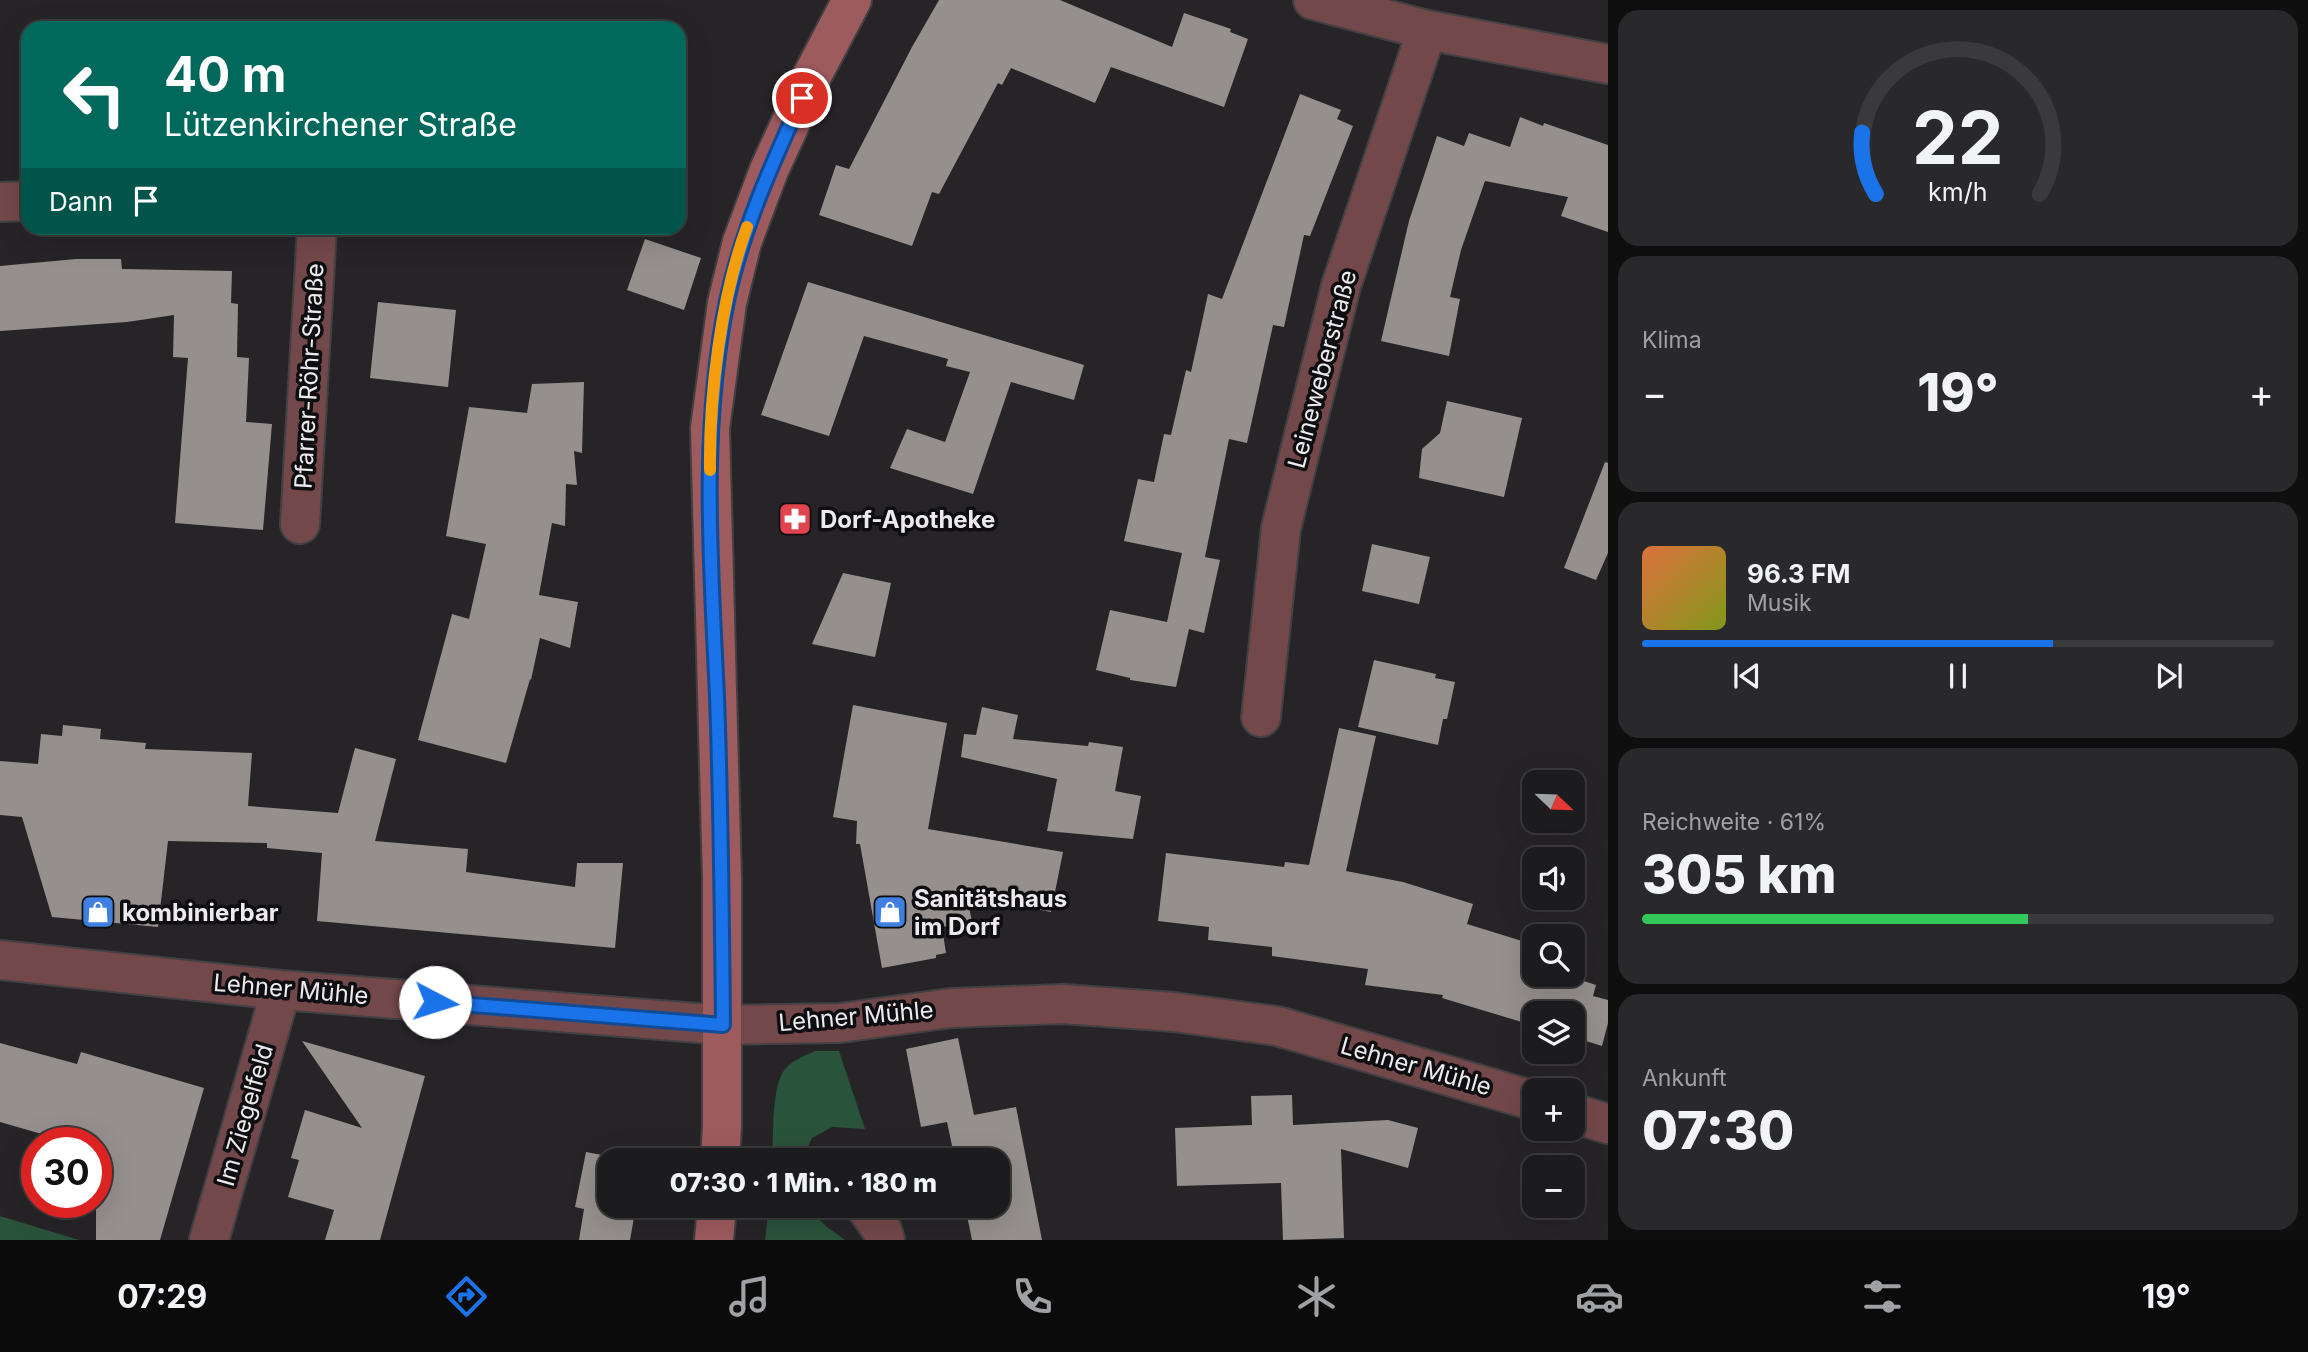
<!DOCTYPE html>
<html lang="de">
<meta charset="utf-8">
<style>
:root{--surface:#1c1b1d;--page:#29282a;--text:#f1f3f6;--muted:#a0a1a4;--line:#3a393b;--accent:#1a73e8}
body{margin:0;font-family:Inter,sans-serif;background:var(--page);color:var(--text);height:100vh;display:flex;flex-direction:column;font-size:26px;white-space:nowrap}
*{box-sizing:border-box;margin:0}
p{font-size:23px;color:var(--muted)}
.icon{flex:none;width:38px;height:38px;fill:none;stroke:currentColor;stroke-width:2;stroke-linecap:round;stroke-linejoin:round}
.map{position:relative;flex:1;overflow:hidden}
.details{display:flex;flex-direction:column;gap:10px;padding:10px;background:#0f0f10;width:700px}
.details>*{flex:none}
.guide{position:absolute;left:21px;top:21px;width:665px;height:214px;border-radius:21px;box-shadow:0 7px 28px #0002,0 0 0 2px var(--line);background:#00695c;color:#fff;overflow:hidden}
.needle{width:46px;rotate:113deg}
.fabs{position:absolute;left:1522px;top:770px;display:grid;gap:14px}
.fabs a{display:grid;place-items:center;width:63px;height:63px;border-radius:14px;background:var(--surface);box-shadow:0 7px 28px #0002,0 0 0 2px var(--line);font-size:35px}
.speed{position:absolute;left:21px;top:1127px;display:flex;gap:14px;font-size:35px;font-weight:700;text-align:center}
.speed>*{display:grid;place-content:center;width:91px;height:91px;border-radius:50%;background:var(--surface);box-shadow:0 7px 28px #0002,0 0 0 2px var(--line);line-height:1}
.speed .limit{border:10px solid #d22;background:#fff;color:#111}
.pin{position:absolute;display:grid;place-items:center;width:60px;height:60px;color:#fff;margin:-30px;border:4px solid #fff;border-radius:50%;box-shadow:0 2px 7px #0007}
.me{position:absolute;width:77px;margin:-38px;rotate:95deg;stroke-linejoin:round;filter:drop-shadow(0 0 5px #0008)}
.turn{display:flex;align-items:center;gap:24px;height:147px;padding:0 28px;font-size:32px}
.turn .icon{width:91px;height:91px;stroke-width:2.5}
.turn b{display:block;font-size:49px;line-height:60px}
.then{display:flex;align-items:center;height:66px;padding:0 28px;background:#0003;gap:14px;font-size:26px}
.big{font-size:52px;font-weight:800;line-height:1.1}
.details .widget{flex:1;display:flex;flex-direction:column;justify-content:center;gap:10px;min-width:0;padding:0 24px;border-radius:21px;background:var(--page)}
.details .dial{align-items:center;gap:0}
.dial svg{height:182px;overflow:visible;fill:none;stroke:var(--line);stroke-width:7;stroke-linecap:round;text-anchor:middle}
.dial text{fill:var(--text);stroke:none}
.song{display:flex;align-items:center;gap:21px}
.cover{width:84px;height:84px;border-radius:10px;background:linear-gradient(135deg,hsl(20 70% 55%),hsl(70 70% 35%))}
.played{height:7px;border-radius:4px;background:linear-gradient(90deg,var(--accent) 65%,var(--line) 65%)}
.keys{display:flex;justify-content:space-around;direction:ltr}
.heat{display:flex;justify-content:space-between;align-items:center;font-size:38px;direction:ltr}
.charge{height:10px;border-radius:5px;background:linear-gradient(90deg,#34c759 61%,var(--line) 0)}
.trip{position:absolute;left:597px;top:1148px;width:413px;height:70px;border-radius:21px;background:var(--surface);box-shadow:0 7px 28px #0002,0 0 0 2px var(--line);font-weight:800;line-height:70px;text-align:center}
.menu{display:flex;height:112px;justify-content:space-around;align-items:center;background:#0b0b0c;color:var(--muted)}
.menu .icon{width:49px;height:49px}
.menu .current{color:var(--accent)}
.menu b{font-size:32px;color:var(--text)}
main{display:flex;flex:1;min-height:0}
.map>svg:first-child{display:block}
.green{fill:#2a533c}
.building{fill:#95908d}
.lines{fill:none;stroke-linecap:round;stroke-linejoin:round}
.minor-casing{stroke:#424043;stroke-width:42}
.secondary-casing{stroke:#424043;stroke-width:42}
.minor{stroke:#73484a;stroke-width:38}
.secondary{stroke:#9e5b5e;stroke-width:38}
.route-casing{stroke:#114b97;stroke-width:18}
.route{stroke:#1a73e8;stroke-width:12}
.slow{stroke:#f59e0b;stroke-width:12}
.labels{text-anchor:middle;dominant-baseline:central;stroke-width:7;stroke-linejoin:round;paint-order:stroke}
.street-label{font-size:24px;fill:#eceaed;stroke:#0e0d0f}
.poi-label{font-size:24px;font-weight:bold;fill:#eceaed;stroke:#0e0d0f;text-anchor:start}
</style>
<main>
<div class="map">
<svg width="1608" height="1240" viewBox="0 0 1608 1240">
<rect width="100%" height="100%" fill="#262427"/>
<path class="green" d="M 815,1051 L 839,1051 L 865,1129 L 832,1127 L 812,1138 L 802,1160 L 772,1160 C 774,1136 771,1092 783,1072 C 790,1061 804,1056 815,1051 Z
M 769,1206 L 805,1206 L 827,1227 L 845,1240 L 765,1240 Z
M 0,1216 L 79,1240 L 0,1240 Z"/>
<path class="building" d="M 939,0 L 1060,0 L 1172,47 L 1184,13 L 1231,29 L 1230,32 L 1248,39 L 1224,107 L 1111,67 L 1095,103 L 1011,68 L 1002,85 L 998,83 L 939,194 L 932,192 L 912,246 L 819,215 L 836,165 L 849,169 L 912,47 Z
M 1300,94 L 1341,110 L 1337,119 L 1353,126 L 1310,236 L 1304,235 L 1284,327 L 1273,325 L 1247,443 L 1229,439 L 1205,557 L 1220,560 L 1204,633 L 1189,629 L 1176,687 L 1130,680 L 1130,678 L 1096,670 L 1110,610 L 1167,622 L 1182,553 L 1124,541 L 1138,479 L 1154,482 L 1164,434 L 1171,435 L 1186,370 L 1191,372 L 1208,294 L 1222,299 Z
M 1520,117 L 1543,126 L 1544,123 L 1608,145 L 1608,232 L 1561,216 L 1568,197 L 1485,181 L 1461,250 L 1450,297 L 1460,299 L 1449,356 L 1381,341 L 1409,221 L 1437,136 L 1464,146 L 1469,133 L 1510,147 Z
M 645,239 L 701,258 L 684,310 L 627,290 Z
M 76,259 L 121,259 L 122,269 L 232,271 L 231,303 L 238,304 L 237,357 L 249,358 L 246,422 L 272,424 L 263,530 L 175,523 L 188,358 L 173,357 L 174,315 L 127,322 L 0,331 L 0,266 Z
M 808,282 L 1084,365 L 1074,400 L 1011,382 L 973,494 L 890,468 L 907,429 L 945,442 L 970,372 L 946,366 L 948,359 L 864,336 L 829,436 L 761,415 Z
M 378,302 L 456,310 L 448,387 L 370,378 Z
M 584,382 L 582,453 L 574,451 L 577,485 L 566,484 L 565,526 L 552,523 L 539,595 L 578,602 L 570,648 L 540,638 L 531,680 L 530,679 L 506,763 L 418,740 L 452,614 L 469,619 L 486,544 L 446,536 L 469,407 L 527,413 L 532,384 Z
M 1447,401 L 1522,418 L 1504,497 L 1419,478 L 1422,449 L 1440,433 Z
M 1605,462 L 1608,463 L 1608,553 L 1596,580 L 1564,568 Z
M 1372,544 L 1430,557 L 1419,604 L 1362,591 Z
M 843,573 L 891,583 L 875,657 L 812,644 Z
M 1374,660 L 1436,674 L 1435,678 L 1455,682 L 1447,719 L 1443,719 L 1438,745 L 1358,727 Z
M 853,705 L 947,723 L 928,829 L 1063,852 L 1051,912 L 967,896 L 972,922 L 942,927 L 946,953 L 936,955 L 936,958 L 882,968 L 860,844 L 856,844 L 857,821 L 833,817 Z
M 982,707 L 1018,715 L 1013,739 L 1088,746 L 1089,742 L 1123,747 L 1115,791 L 1141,796 L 1133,839 L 1047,831 L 1057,779 L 961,757 L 964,734 L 976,735 Z
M 63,725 L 101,729 L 100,739 L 146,743 L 145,749 L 252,753 L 248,806 L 338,813 L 355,748 L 396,759 L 375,841 L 468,849 L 466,872 L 575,887 L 577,863 L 623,863 L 615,948 L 317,921 L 322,853 L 267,848 L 267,843 L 168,841 L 158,927 L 52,917 L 22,817 L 0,815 L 0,761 L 38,764 L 41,734 L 62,736 Z
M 1339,728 L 1376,736 L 1346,871 L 1403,882 L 1473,904 L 1467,924 L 1535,945 L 1535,975 L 1573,975 L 1573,956 L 1580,958 L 1575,978 L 1596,985 L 1593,996 L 1608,1000 L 1608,1023 L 1602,1046 L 1573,1037 L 1573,1013 L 1535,1013 L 1535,1026 L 1442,998 L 1443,995 L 1365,985 L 1368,969 L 1272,956 L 1272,947 L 1208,940 L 1209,927 L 1158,921 L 1166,853 L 1284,867 L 1285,862 L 1309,865 Z
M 958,1038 L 974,1115 L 1016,1107 L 1042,1240 L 972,1240 L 965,1206 L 998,1206 L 998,1160 L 955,1160 L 947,1122 L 921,1127 L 906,1049 Z
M 302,1041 L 425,1076 L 380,1240 L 325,1240 L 334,1210 L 288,1197 L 299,1160 L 291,1158 L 305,1110 L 362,1128 Z
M 0,1043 L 77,1064 L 81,1052 L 204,1088 L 160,1240 L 96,1240 L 96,1143 L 73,1143 L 0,1122 Z
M 1292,1095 L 1293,1125 L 1388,1120 L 1418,1128 L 1408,1168 L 1341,1149 L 1344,1238 L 1283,1240 L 1281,1183 L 1177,1186 L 1175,1128 L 1252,1125 L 1251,1096 Z
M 586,1152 L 629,1160 L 609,1160 L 609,1206 L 636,1206 L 630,1240 L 579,1240 L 584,1209 L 575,1207 Z"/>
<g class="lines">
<defs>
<path id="minor" d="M 1313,0 L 1427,30 L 1608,64
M 0,202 L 28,201
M 300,524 L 317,228
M 1261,717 L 1281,528 L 1341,286 L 1427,30
M 0,960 L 281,990 L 723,1025 L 840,1023 L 951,1008 L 1063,1004 L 1174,1012 L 1277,1026 L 1535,1101
M 1573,1113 L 1608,1124
M 865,1206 L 882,1230 L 885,1240
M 209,1240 L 281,990"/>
<path id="secondary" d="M 720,1160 L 722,1126 L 722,880 L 710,428 L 727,303 L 742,242 L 769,170 L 813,74 L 852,0
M 714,1240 L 717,1206"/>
</defs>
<use href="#minor" class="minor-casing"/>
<use href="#secondary" class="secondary-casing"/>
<use href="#minor" class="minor"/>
<use href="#secondary" class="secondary"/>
</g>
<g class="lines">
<defs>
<path id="route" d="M 435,1002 L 723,1025 C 722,915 721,806 717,697 C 711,565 700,431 727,301 C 742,230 772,164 802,98"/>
</defs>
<use href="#route" class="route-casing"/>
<use href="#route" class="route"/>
<path class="slow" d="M 710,470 C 709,396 721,297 747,227"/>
</g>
<defs>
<symbol id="pharmacy-square" viewBox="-11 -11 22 22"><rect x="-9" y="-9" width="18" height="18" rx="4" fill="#e0444e" stroke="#0e0d0f"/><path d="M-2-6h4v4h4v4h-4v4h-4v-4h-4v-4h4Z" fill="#fff"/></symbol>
<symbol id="shop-square" viewBox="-11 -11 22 22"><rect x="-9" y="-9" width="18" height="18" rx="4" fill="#3f7fe0" stroke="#0e0d0f"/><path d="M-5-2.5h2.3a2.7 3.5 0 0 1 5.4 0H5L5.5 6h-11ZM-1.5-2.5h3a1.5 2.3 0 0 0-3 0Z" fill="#fff"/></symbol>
</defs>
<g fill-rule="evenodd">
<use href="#pharmacy-square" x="776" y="500" width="38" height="38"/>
<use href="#shop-square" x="79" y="893" width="38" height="38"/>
<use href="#shop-square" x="871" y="893" width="38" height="38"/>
</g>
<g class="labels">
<g class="street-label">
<text transform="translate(1322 369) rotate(-75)">Leineweberstraße</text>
<text transform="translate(309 376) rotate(-87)">Pfarrer-Röhr-Straße</text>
<text transform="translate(291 989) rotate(5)">Lehner Mühle</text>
<text transform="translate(856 1016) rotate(-5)">Lehner Mühle</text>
<text transform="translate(1416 1066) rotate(16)">Lehner Mühle</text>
<text transform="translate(245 1115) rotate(-74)">Im Ziegelfeld</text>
</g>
<g class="poi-label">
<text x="820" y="519">Dorf-Apotheke</text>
<text x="914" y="898">Sanitätshaus<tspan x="914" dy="28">im Dorf</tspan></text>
<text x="122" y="912">kombinierbar</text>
</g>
</g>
</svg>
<div class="fabs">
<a><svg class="needle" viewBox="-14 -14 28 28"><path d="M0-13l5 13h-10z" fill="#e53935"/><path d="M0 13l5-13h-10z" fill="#a0a1a4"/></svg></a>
<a><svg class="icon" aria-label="sound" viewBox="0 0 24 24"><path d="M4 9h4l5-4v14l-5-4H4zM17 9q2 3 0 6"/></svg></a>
<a><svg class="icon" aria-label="search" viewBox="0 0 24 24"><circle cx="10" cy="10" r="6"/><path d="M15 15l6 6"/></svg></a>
<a><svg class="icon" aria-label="layers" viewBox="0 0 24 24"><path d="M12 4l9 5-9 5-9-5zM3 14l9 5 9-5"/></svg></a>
<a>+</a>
<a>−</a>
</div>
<div class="speed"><div class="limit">30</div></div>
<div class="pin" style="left:802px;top:98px;background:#d93025"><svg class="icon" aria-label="arrive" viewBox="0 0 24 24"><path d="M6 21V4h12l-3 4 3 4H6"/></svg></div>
<svg class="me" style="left:435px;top:1002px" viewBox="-20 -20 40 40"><circle r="19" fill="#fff"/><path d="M0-13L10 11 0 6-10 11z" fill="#1a73e8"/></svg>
<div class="trip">07:30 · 1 Min. · 180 m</div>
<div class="guide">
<div class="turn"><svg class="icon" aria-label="left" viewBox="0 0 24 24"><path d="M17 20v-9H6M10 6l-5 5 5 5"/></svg><div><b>40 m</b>Lützenkirchener Straße</div></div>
<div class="then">Dann<svg class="icon" aria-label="arrive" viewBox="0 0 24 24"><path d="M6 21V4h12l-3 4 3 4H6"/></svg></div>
</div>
</div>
<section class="details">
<div class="widget dial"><svg viewBox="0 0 100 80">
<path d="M14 69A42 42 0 1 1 86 69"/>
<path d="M14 69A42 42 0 0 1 8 42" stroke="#1a73e8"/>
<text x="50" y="56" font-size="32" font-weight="700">22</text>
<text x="50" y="72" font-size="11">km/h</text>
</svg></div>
<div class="widget"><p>Klima</p>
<div class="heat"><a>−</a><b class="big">19°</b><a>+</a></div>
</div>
<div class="widget">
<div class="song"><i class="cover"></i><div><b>96.3 FM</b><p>Musik</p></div></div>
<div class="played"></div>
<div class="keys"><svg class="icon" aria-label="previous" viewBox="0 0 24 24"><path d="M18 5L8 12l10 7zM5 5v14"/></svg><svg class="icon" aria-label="pause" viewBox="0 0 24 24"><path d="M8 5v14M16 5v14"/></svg><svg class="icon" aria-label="next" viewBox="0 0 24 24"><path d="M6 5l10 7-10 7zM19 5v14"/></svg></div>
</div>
<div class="widget"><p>Reichweite · 61%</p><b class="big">305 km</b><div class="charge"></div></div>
<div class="widget"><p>Ankunft</p><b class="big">07:30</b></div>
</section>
</main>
<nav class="menu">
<b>07:29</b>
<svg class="icon current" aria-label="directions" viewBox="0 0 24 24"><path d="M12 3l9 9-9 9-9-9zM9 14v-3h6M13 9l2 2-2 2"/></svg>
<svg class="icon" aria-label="music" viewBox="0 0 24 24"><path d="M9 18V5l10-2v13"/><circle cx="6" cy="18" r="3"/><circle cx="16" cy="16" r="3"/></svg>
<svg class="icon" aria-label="phone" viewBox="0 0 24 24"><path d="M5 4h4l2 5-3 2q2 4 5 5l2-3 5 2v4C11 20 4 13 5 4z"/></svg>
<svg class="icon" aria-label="climate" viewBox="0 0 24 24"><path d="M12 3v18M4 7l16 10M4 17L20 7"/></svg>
<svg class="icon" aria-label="car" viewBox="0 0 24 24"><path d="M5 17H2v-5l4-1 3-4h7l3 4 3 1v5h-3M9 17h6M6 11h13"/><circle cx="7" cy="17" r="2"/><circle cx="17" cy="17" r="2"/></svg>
<svg class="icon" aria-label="filters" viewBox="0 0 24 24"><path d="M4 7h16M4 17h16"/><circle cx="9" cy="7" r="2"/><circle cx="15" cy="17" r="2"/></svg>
<b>19°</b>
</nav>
